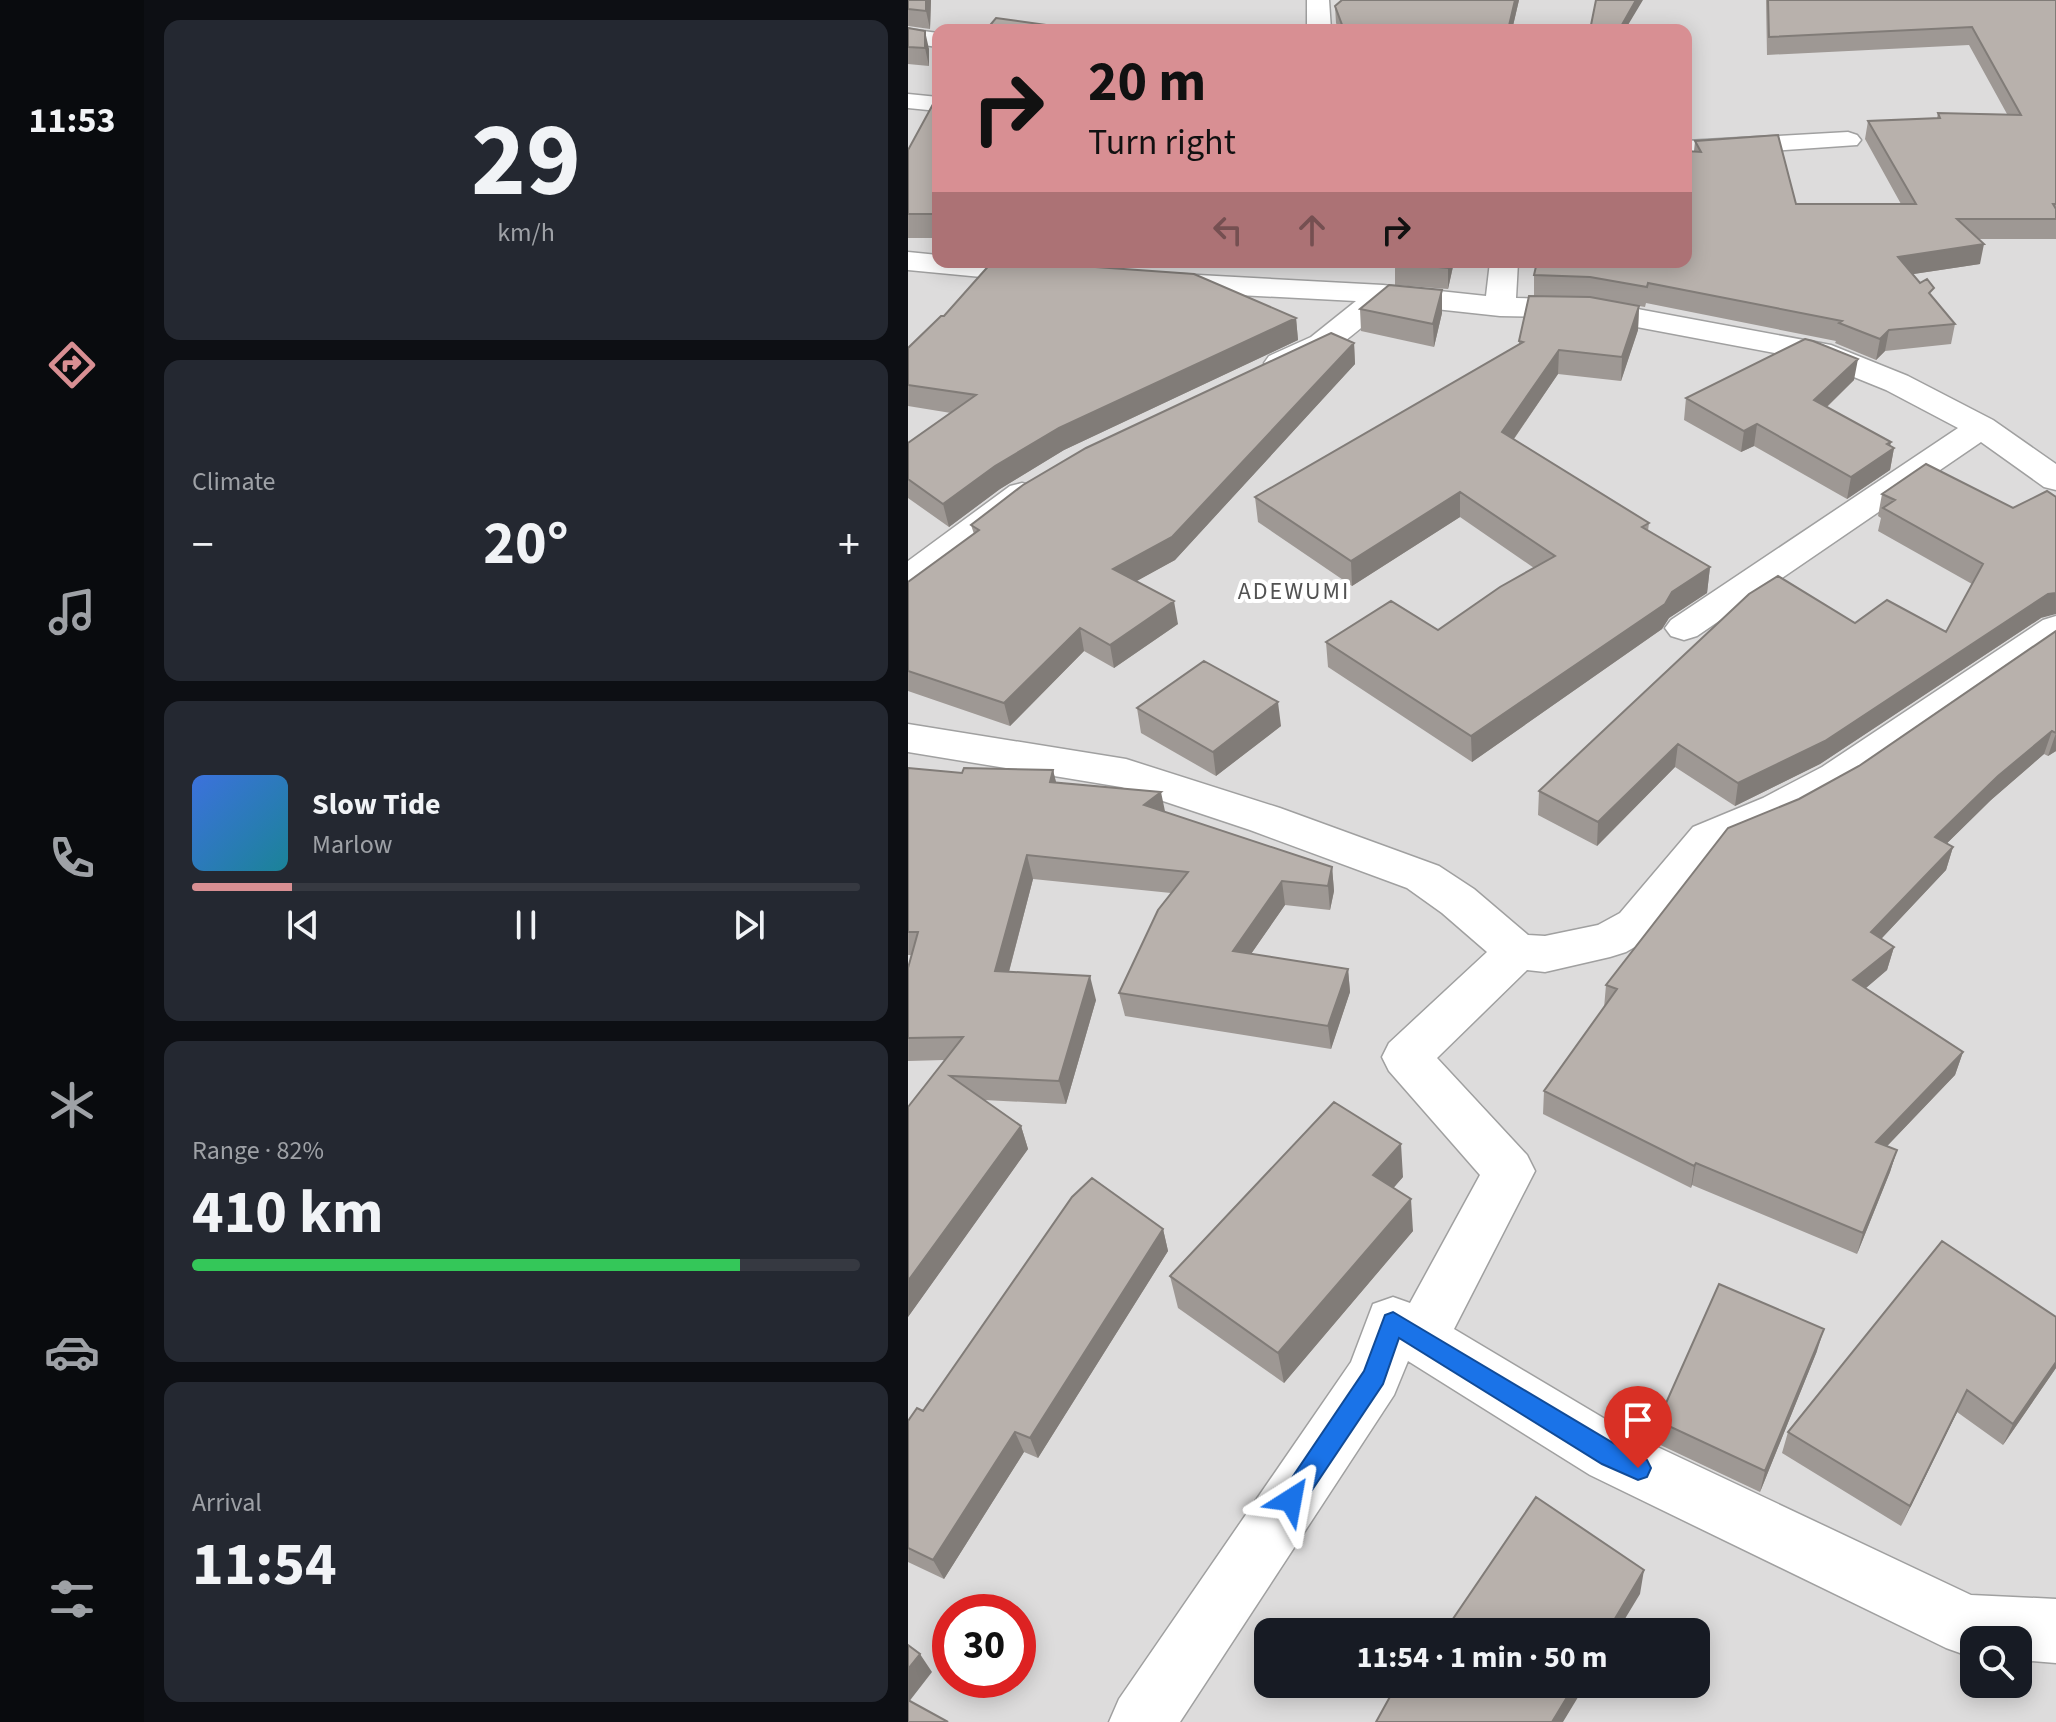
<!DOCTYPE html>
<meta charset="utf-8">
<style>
:root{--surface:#171b24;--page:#242831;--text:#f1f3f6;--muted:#9ea1a6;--line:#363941;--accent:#d88f93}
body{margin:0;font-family:"Source Sans 3",sans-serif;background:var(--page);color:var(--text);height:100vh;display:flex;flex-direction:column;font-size:30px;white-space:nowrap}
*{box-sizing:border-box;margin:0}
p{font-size:26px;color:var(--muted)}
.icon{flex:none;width:44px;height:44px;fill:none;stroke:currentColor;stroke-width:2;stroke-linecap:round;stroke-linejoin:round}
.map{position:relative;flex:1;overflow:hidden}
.panel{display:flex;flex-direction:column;gap:20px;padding:20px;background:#0d0f14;width:764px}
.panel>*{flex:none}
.banner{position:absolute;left:24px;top:24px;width:760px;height:244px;border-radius:16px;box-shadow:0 4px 20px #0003;background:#d88f93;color:#111;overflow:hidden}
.buttons{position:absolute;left:1052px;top:1626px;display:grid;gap:16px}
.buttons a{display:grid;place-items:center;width:72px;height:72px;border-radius:16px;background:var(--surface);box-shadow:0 4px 20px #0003;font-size:40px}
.speed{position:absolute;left:24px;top:1594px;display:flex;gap:16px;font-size:40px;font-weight:700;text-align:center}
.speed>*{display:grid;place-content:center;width:104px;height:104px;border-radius:50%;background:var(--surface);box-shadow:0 4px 20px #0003;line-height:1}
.speed .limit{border:12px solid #d22;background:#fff;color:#111}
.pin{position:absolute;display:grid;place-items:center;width:68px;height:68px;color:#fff;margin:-82px -34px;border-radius:50% 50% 50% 0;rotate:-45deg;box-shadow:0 0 8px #0007}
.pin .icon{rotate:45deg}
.me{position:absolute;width:88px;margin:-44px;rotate:34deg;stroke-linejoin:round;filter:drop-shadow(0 0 6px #0008)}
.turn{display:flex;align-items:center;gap:28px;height:168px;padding:0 24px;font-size:36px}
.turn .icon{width:104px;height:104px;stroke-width:2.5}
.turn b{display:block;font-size:56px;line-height:68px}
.lanes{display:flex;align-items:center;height:76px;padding:0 24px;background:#0003;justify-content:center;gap:40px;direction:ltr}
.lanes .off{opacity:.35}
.big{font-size:60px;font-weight:700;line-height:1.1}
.panel .card{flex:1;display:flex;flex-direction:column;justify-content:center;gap:12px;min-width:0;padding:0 28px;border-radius:16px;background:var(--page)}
.panel .dial{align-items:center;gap:0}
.dial b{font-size:104px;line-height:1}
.song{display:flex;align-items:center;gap:24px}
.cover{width:96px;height:96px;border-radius:12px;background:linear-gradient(135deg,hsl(220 70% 55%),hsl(190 70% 35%))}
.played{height:8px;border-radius:4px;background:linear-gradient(90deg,var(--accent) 15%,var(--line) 15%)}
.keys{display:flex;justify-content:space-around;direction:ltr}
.heat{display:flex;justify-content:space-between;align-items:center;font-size:44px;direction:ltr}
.charge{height:12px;border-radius:6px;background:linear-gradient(90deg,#34c759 82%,var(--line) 0)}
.trip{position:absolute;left:346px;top:1618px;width:456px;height:80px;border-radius:16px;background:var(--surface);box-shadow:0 4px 20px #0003;font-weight:700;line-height:80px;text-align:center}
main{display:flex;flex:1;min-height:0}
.menu{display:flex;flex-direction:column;width:144px;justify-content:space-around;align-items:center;background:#090b0e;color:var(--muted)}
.menu .icon{width:56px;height:56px}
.menu .current{color:var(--accent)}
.menu b{font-size:36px;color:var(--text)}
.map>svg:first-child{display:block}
.residential{fill:#dddcdc;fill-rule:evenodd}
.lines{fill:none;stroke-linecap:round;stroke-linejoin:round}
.street-casing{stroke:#a0a0a0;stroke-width:3}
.street{fill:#fff;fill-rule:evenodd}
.wall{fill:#9e9894}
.shaded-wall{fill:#817c78}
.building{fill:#b8b1ac;stroke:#817c78;stroke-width:2}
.route{fill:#1a73e8;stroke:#114b97;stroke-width:2}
.labels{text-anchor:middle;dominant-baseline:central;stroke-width:8;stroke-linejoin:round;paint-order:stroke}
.quarter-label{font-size:24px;letter-spacing:2px;fill:#525252;stroke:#fff}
</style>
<main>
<nav class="menu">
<b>11:53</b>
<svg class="icon current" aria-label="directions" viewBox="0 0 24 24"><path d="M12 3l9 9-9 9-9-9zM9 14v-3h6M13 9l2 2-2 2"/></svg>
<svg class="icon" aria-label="music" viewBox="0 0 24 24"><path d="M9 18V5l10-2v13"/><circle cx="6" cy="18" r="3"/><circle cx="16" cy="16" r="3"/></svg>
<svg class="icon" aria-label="phone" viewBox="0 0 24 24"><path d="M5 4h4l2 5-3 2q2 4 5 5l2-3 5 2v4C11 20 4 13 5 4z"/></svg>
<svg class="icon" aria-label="climate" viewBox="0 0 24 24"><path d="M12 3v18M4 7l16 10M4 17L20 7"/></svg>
<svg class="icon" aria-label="car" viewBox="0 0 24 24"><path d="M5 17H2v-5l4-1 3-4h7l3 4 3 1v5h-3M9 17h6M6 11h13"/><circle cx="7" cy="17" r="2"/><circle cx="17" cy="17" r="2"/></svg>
<svg class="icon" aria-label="filters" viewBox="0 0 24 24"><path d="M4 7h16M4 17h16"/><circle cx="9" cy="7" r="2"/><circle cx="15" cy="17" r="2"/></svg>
</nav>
<section class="panel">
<div class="card dial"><b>29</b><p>km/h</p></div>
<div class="card"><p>Climate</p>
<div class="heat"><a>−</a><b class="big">20°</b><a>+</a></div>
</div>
<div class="card">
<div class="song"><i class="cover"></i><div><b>Slow Tide</b><p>Marlow</p></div></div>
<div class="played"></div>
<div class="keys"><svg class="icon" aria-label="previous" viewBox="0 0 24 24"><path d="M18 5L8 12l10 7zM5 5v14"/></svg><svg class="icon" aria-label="pause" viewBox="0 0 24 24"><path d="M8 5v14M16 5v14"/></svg><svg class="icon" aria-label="next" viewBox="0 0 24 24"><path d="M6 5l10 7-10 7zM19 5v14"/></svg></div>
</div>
<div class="card"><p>Range · 82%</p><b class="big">410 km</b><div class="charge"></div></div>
<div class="card"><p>Arrival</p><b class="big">11:54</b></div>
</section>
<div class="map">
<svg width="1148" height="1722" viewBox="0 0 1148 1722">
<rect width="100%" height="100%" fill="#efece6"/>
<path class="residential" d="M 0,0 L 1148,0 L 1148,1722 L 0,1722 ZM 30,30 L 778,30 L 778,262 L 30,262 ZM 42,1612 L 110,1612 L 110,1680 L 42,1680 ZM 360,1632 L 788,1632 L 788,1684 L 360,1684 ZM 1066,1640 L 1110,1640 L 1110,1684 L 1066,1684 Z"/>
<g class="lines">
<defs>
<path id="street" d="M 399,0 L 421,0 L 423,30 L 399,30 Z
M 0,29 L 30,33 L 30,47 L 0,43 Z
M 0,94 L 30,97 L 30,111 L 0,108 Z
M 940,132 L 949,135 L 953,140 L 949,145 L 778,157 L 778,141 Z
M 0,252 L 30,255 L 30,262 L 137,265 L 147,268 L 152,274 L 147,280 L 137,283 L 0,270 Z
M 582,262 L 610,262 L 608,298 L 681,300 L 923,345 L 1000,376 L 1085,420 L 1148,464 L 1148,490 L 1136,487 L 1073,442 L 789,636 L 776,640 L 763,636 L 757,628 L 763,620 L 1050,428 L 978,390 L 904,360 L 681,318 L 592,316 L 481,304 C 453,327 401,380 361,370 L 356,363 L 361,356 L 403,337 L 448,301 L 253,291 L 243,288 L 238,282 L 243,276 L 253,273 L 475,285 L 578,296 Z
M 114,483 L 126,486 L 131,493 L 126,500 L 13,587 L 0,590 L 0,561 L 102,486 Z
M 1148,616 L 1148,646 L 944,787 L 885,820 L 815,849 L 744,937 L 718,952 L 702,957 L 637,972 L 619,970 L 529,1058 L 619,1155 L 627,1171 L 546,1329 L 724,1435 L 1063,1595 L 1148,1599 L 1148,1663 L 1110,1660 L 1110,1640 L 1066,1640 L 1066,1658 L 1038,1648 L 682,1475 L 500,1361 L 486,1395 L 272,1722 L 201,1722 L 211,1699 L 443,1362 L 465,1304 L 485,1297 L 502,1303 L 572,1175 L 481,1071 L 474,1057 L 481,1043 L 579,952 L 534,913 L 499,888 L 342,830 L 213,787 L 0,752 L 0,724 L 218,759 L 372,808 L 531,866 L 566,889 L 620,935 L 637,936 L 690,925 L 712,913 L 785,827 L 855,798 L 914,767 L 1135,620 Z"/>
</defs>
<use href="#street" class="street-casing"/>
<use href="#street" class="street"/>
</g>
<path class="wall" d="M 0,0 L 23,0 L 22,29 L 0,26 Z
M 611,0 L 604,30 L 431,30 L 428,23 L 427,6 Z
M 858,0 L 1148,0 L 1148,239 L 1070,239 L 1072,264 L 1005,274 L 1047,324 L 1043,344 L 977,351 L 968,360 L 927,343 L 928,341 L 738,303 L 737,307 L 731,306 L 730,330 L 713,381 L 650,374 L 606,439 L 741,523 L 740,531 L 802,567 L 799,593 L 761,618 L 754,629 L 564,762 L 420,667 L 418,642 L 530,630 L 626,568 L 552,517 L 444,586 L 350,522 L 347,497 L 611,345 L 611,341 L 626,295 L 626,275 L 786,151 L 787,141 L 888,204 L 993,204 L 957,139 L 960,121 L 1029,118 L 1030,113 L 1099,114 L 1061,45 L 859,55 Z
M 0,28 L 21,49 L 21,66 L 0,64 Z
M 30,95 L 30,238 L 0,238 L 0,150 Z
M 118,262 L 225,262 L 226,268 Z
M 488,262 L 546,262 L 540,289 L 487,285 L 487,263 Z
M 452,309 L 534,313 L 526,347 L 453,331 Z
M 36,316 L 388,318 L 390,340 L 156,450 L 92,489 L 41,527 L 0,498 L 0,443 L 43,413 L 0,406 L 0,348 Z
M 446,343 L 447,364 L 267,560 L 228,581 L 270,624 L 206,668 L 176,651 L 102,726 L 0,691 L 0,582 L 66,534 L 63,525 Z
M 946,380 L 919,407 L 986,448 L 982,470 L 939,499 L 846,446 L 833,452 L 776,420 L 778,398 Z
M 1018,464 L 1133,618 L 912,764 L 827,806 L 767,767 L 689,846 L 630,815 L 631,791 L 947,623 L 1038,632 L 1064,584 L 970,531 L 973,518 L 970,516 L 974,494 Z
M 1148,631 L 1148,751 L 1140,756 L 1136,754 L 1083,800 L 1039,843 L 1045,847 L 1038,870 L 973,939 L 986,947 L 979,970 L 958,988 L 1055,1052 L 1047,1075 L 979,1146 L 989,1150 L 982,1172 L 949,1254 L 784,1185 L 783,1188 L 635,1114 L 636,1091 L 696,1008 L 698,985 L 891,799 L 951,766 Z
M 229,708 L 373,726 L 308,776 L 233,733 Z
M 0,768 L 54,773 L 145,770 L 148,783 L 257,812 L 424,867 L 426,891 L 422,910 L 377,905 L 343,954 L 440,969 L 442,992 L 423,1049 L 217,1016 L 211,993 L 263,893 L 125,879 L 101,972 L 188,1000 L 158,1104 L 76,1100 L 113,1126 L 120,1149 L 0,1317 L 36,1060 L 0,1061 L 0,968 L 4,955 L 0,955 Z
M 495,1177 L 485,1188 L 505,1231 L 376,1383 L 270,1308 L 262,1276 Z
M 255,1229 L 260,1251 L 130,1458 L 116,1452 L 36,1579 L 0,1562 L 0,1421 L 15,1411 Z
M 1148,1317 L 1148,1368 L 1095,1445 L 1049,1412 L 993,1526 L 874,1453 L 880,1432 Z
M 909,1351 L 852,1492 L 746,1442 L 750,1421 Z"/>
<path class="shaded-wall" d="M 18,0 L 23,0 L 22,29 L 18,11 Z
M 607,0 L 611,0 L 604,30 L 600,30 Z
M 728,0 L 735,0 L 717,30 L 711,30 Z
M 17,31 L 21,49 L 21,66 L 17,48 Z
M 1076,244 L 1072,264 L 986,277 L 990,257 Z
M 541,262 L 546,262 L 540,289 L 540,268 Z
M 534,290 L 534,313 L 526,347 L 525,324 Z
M 731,306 L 730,330 L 713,381 L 714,357 Z
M 388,318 L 390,340 L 156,450 L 92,489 L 41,527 L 35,504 L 87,466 L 151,428 Z
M 981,330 L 977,351 L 968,360 L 972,339 Z
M 446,343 L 447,364 L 267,560 L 209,592 L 205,569 Z
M 651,350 L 650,374 L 594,456 L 594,432 Z
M 950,359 L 946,380 L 903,422 L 906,400 Z
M 849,424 L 846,446 L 833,452 L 836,431 Z
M 983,442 L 981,452 L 986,448 L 982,470 L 939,499 L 943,477 L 979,444 Z
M 552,492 L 552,517 L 444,586 L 443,561 Z
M 802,567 L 799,593 L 761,618 L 754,629 L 564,762 L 563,736 L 764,592 Z
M 1148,593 L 1148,614 L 1133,618 L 912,764 L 827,806 L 830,783 L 1140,594 Z
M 266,601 L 270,624 L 206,668 L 202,645 Z
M 172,628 L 176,651 L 102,726 L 96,703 Z
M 370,702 L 373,726 L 308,776 L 305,752 Z
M 1144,731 L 1136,754 L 1083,800 L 1021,861 L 1027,837 L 1090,776 Z
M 1148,733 L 1148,751 L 1140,756 Z
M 770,744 L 767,767 L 689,846 L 690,822 Z
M 145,770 L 151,794 L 142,782 Z
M 253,792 L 258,816 L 236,805 Z
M 1045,847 L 1038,870 L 958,955 L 963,932 Z
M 119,855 L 125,879 L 95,994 L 87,971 Z
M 424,867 L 426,891 L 422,910 L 420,886 Z
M 374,881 L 377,905 L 329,974 L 325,951 Z
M 986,947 L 979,970 L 939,1004 L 945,980 Z
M 440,969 L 442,992 L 423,1049 L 420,1026 Z
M 182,976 L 188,1000 L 158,1104 L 151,1081 Z
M 1055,1052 L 1047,1075 L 962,1164 L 968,1142 Z
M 113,1126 L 120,1149 L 0,1317 L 0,1281 Z
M 493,1144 L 495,1177 L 468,1208 L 465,1175 Z
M 989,1150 L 982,1172 L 949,1254 L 955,1233 Z
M 788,1163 L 784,1185 L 783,1188 L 786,1166 Z
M 503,1199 L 505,1231 L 376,1383 L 370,1353 Z
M 255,1229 L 260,1251 L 130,1458 L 122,1438 Z
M 916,1329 L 909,1351 L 852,1492 L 857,1471 Z
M 1148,1362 L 1148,1368 L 1095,1445 L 1105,1424 Z
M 1059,1390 L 1049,1412 L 993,1526 L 1002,1506 Z
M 107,1432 L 116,1452 L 36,1579 L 25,1560 Z
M 736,1570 L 732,1594 L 709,1632 L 699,1632 Z
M 12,1654 L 24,1672 L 0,1703 L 0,1669 Z
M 667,1684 L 678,1684 L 655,1722 L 644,1722 Z"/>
<path class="building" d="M 0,0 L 18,0 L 18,11 L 0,9 Z
M 434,0 L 607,0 L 600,30 L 436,30 L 427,6 Z
M 688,0 L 728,0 L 711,30 L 682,30 Z
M 860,0 L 1148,0 L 1148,204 L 1145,204 L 1148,209 L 1148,219 L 1049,219 L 1076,244 L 990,257 L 1012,283 L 1019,279 L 1026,288 L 1021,293 L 1047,324 L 981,330 L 972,339 L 931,323 L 934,321 L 740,283 L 739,287 L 682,277 L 626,275 L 629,262 L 778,262 L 778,151 L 793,152 L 787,141 L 870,135 L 888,204 L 1008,204 L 960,121 L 1032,118 L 1030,113 L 1113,115 L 1064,27 L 861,37 Z
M 88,18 L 174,30 L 78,30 Z
M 0,28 L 17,31 L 17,48 L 0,47 Z
M 30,95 L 30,214 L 0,214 L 0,150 Z
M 84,262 L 117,262 L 286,274 L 388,318 L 151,428 L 87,466 L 35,504 L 0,479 L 0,443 L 68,395 L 0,385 L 0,348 L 33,316 L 36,316 Z
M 488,262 L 541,262 L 540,268 L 487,263 Z
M 481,285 L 534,290 L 525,324 L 452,309 Z
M 621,296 L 682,297 L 731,306 L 714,357 L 651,350 L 594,432 L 741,523 L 734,527 L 802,567 L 764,592 L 757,604 L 563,736 L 418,642 L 483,601 L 530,630 L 592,587 L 647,556 L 552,492 L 443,561 L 347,497 L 615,342 L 611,341 Z
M 423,333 L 446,343 L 264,537 L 205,569 L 266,601 L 202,645 L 172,628 L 96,703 L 0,671 L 0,582 L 71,530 L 63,525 L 115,485 L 178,448 Z
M 897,339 L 905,341 L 950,359 L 906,400 L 983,442 L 979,444 L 986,448 L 943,477 L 849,424 L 836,431 L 778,398 Z
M 1018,464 L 1105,508 L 1139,491 L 1148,497 L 1148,593 L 1140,594 L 917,741 L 830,783 L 770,744 L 690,822 L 631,791 L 841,594 L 870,576 L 947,623 L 979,600 L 1038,632 L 1075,564 L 975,508 L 987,500 L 974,494 Z
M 1148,631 L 1148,733 L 1144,731 L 1090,776 L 1027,837 L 1045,847 L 963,932 L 986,947 L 945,980 L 1055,1052 L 968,1142 L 989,1150 L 955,1233 L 788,1163 L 786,1166 L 636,1091 L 709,989 L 698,985 L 820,828 L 891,799 L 951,766 Z
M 296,661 L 370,702 L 305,752 L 229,708 Z
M 0,768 L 54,773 L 56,768 L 145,770 L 142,782 L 253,792 L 236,805 L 424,867 L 420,886 L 374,881 L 325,951 L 440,969 L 420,1026 L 211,993 L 250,910 L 280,872 L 119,855 L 87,971 L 182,976 L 151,1081 L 42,1076 L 113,1126 L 0,1281 L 0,1107 L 55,1037 L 0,1038 L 0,968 L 10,932 L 0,932 Z
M 426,1102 L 493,1144 L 465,1175 L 503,1199 L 370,1353 L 262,1276 Z
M 184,1178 L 255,1229 L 122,1438 L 107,1432 L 25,1560 L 0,1548 L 0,1421 L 9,1408 L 15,1411 L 164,1197 Z
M 1034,1241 L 1148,1317 L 1148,1362 L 1105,1424 L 1059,1390 L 1002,1506 L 880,1432 Z
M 811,1284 L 916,1329 L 857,1471 L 750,1421 Z
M 628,1497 L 736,1570 L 699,1632 L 536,1632 Z
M 0,1645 L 12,1654 L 0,1669 Z
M 489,1684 L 667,1684 L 644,1722 L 468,1722 Z
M 0,1700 L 40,1722 L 0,1722 Z"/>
<path class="route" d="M 485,1312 L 712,1447 L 739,1460 L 743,1468 L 739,1477 L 730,1480 L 694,1464 L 491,1338 L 475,1384 L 392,1508 L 383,1512 L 375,1508 L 371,1500 L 375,1491 L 456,1371 L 477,1315 Z"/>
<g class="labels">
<g class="quarter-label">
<text x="386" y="591">ADEWUMI</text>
</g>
</g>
</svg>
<div class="buttons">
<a><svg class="icon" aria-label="search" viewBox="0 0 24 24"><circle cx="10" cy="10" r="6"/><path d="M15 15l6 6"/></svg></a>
</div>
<div class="speed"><div class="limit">30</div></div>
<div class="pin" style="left:730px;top:1468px;background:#d93025"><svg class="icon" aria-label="arrive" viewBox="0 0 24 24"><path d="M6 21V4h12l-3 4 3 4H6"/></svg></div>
<svg class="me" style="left:383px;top:1500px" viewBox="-20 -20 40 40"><path d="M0-17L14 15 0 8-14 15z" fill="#1a73e8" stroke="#fff" stroke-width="4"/></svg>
<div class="trip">11:54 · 1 min · 50 m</div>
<div class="banner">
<div class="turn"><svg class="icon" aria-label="right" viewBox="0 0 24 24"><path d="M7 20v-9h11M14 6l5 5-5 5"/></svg><div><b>20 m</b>Turn right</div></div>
<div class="lanes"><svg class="icon off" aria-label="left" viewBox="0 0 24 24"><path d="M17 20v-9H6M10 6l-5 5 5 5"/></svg><svg class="icon off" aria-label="ahead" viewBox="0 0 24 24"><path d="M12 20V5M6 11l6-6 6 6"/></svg><svg class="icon" aria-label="right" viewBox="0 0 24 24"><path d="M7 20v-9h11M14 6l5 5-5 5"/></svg></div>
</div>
</div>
</main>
